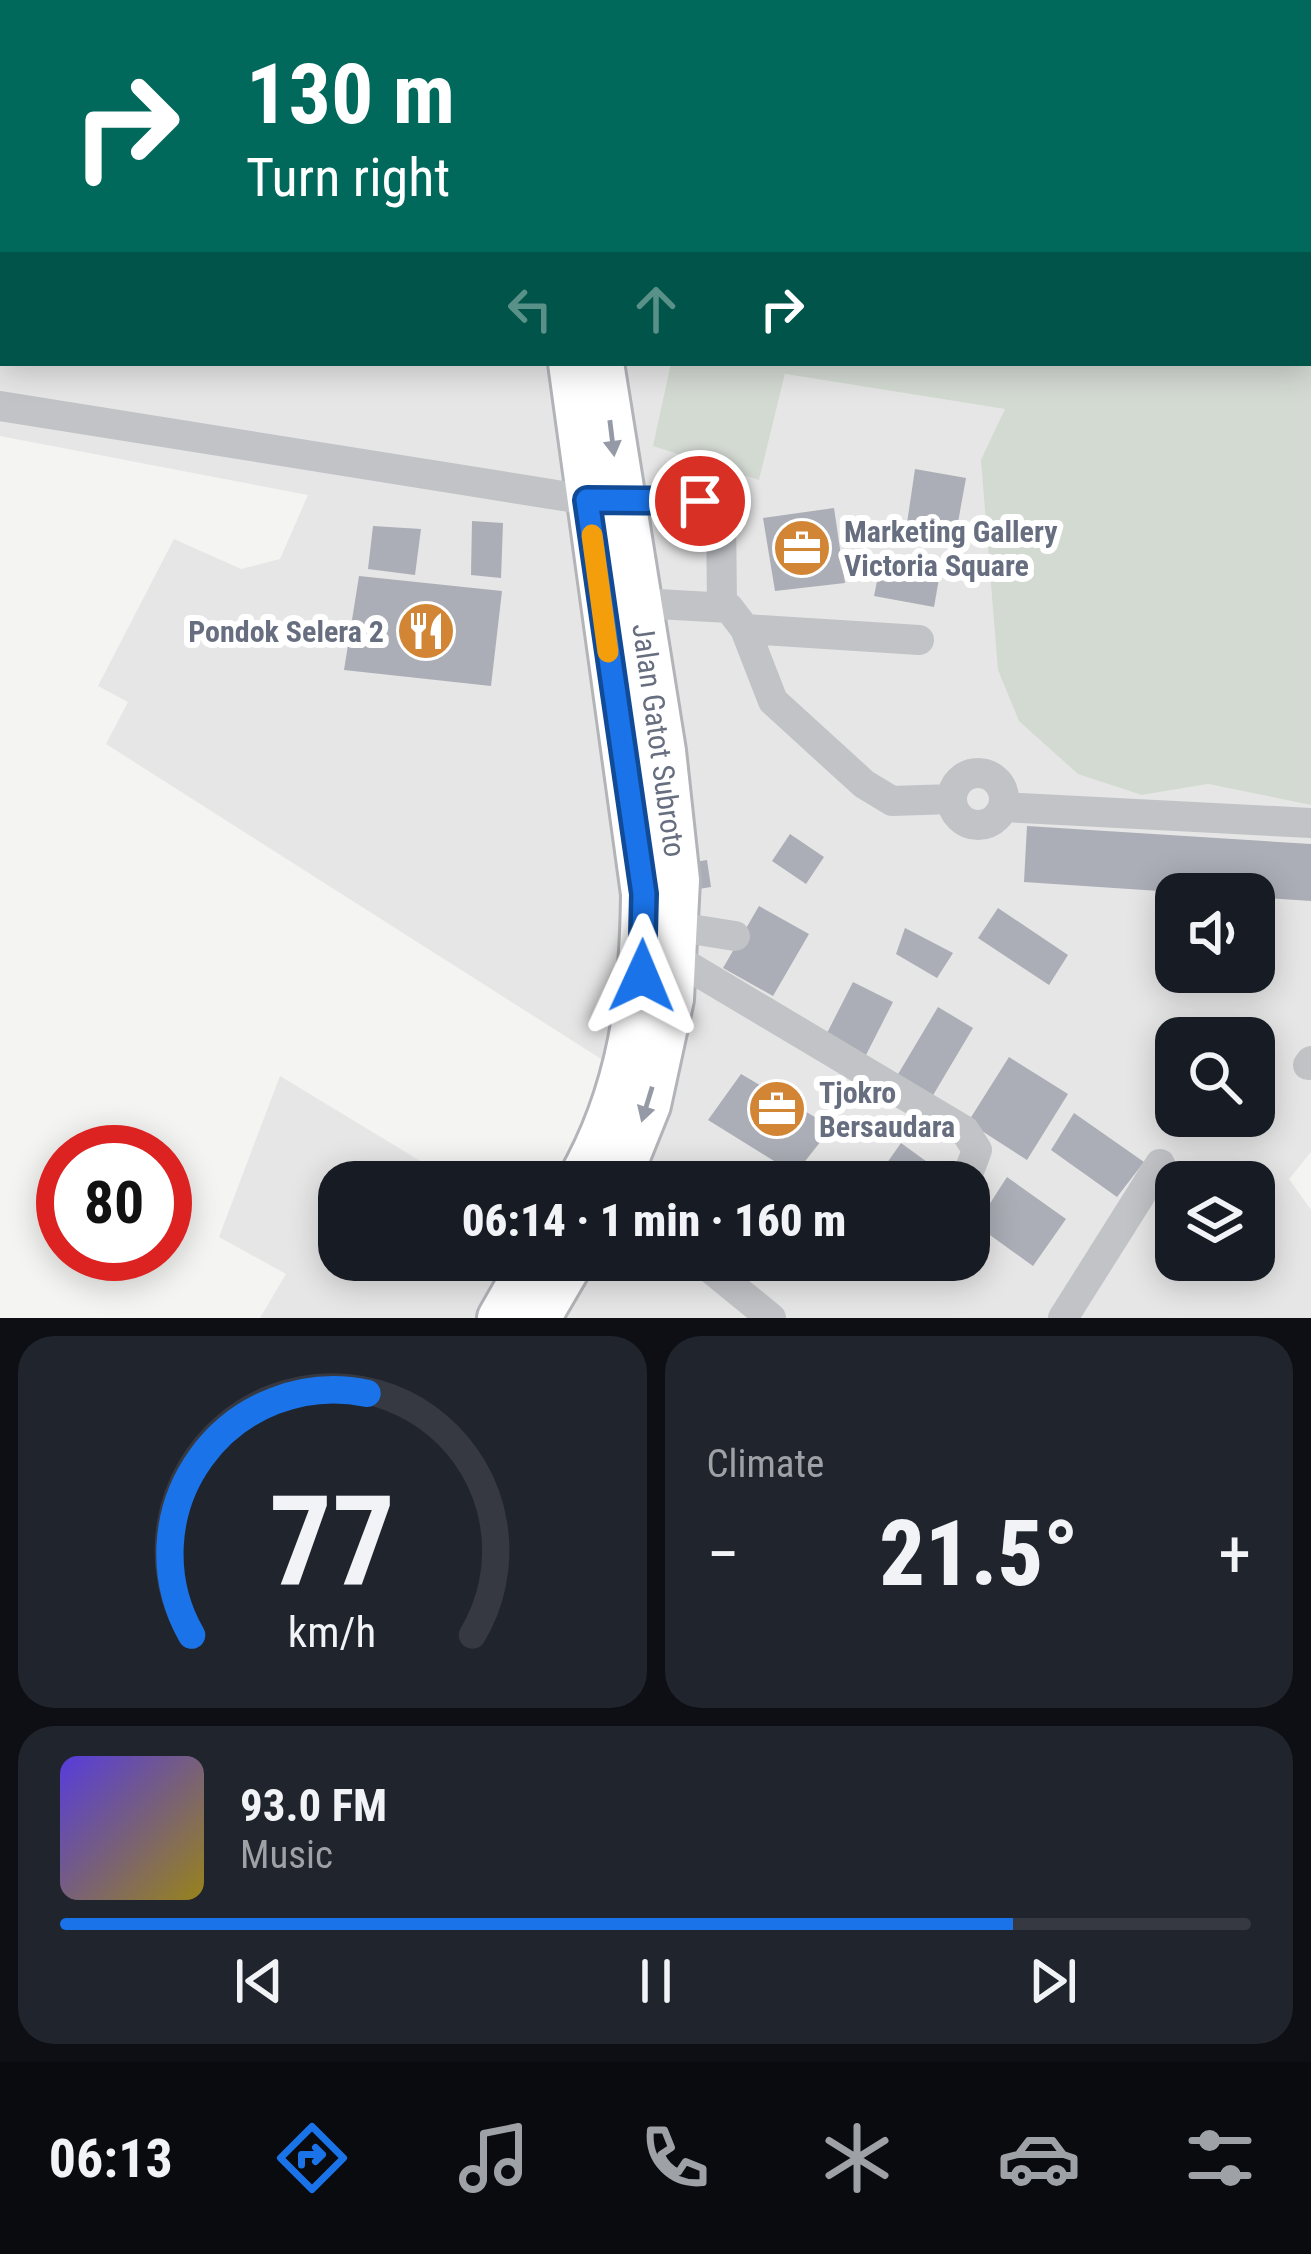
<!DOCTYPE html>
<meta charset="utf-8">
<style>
:root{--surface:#171b24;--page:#20242c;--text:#f1f3f6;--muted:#9ea1a6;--line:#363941;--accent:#1a73e8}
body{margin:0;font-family:"Roboto Condensed",sans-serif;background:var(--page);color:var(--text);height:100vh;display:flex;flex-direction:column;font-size:45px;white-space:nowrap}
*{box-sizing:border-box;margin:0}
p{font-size:39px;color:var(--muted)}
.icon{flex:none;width:66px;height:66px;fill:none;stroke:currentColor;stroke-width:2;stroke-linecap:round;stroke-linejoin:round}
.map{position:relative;height:1318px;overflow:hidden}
.drawer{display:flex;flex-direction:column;gap:18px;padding:18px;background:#0d0f14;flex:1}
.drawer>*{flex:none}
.guide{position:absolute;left:0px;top:0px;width:1311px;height:366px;box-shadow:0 6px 30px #0003;background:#00695c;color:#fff;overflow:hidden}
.fabs{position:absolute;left:1155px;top:873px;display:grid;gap:24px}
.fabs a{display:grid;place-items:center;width:120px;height:120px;border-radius:24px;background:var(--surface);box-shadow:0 6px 30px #0003;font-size:60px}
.speed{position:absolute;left:36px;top:1125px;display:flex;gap:24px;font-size:60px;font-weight:700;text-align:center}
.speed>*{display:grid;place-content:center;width:156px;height:156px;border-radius:50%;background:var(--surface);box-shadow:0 6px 30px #0003;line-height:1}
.speed .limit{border:18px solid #d22;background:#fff;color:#111}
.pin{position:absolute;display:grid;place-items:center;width:102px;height:102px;color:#fff;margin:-51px;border:6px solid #fff;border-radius:50%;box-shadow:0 3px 12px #0007}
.me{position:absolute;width:132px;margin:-66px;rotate:1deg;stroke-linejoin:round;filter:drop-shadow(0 0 9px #0008)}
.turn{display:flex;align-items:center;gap:42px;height:252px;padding:0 48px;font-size:54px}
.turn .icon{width:156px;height:156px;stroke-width:2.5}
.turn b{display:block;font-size:84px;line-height:102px}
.lanes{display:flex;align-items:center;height:114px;padding:0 48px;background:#0003;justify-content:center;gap:60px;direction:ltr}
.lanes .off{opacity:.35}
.big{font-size:90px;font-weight:800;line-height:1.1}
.drawer .tile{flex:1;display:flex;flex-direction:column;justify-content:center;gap:18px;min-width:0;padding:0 42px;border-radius:36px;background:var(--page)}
.drawer .dial{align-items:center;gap:0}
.dial svg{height:312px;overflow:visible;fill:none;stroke:var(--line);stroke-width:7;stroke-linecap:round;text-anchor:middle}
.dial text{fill:var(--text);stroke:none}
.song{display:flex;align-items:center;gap:36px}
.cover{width:144px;height:144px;border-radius:18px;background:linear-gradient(135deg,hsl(250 70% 55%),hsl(50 70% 35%))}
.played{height:12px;border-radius:6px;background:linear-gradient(90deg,var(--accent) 80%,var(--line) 80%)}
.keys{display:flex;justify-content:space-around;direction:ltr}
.heat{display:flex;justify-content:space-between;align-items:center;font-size:66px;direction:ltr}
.drawer .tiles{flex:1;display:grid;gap:18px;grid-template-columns:1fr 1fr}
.tile:last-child{grid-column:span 2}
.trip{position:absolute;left:318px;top:1161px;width:672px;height:120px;border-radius:36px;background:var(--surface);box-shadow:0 6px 30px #0003;font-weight:800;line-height:120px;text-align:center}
.tab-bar{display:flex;height:192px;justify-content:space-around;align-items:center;background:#090b0e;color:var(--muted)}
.tab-bar .icon{width:84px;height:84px}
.tab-bar .selected{color:var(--accent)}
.tab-bar b{font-size:54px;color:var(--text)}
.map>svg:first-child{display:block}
.built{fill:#e5e6e5;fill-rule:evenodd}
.green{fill:#d3dad2}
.building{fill:#abaeb6}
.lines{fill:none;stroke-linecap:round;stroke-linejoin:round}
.highway-casing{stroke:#b2b4b8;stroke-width:48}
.minor{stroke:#c1c3c7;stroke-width:30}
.highway{stroke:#fff;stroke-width:42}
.oneway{fill:#959aa6}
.route-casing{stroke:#114b97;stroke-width:30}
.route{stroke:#1a73e8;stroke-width:21}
.slow{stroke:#f59e0b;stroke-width:21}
.labels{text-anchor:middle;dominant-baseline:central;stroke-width:12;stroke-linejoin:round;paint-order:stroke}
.poi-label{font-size:30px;font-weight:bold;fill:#676e80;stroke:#fff;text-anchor:start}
.street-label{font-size:30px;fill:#676e80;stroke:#fff}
</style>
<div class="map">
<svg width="1311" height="1318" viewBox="0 0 1311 1318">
<rect width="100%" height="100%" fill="#f4f5f2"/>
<path class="built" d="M 0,0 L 87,3 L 3,3 L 3,363 L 671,363 L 654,446 L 759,479 L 785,374 L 1006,409 L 1142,795 L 1208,784 L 1311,805 L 1311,1152 L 1289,1179 L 1311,1210 L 1311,1318 L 260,1318 L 286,1274 L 219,1237 L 280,1076 L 455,1182 L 339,1182 L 339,1260 L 969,1260 L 969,1182 L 557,1182 L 609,1064 L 106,744 L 128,702 L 98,686 L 174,539 L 241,569 L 280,559 L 308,495 L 0,436 ZM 1176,894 L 1254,894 L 1254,972 L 1176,972 ZM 1176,1038 L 1254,1038 L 1254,1116 L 1176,1116 ZM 1176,1182 L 1254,1182 L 1254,1260 L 1176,1260 Z
M 718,0 L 1122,0 L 716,3 Z"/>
<path class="green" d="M 1311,82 L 1311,805 L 1208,784 L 1142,795 L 1078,774 L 1019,721 L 998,670 L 981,460 L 1005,409 L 785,374 L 759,480 L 653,446 L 671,363 L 1308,363 Z"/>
<path class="building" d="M 915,469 L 966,478 L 955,539 L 906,530 Z
M 834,508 L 845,583 L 775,591 L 763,518 Z
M 472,521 L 503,523 L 501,578 L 471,575 Z
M 373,526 L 421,529 L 415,575 L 368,569 Z
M 881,561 L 940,573 L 934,607 L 874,596 Z
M 359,576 L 502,591 L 491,686 L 344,670 Z
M 1027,826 L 1311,844 L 1311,901 L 1024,882 Z
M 790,834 L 824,857 L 806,884 L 772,861 Z
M 707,860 L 711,887 L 686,891 L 682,864 Z
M 759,906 L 809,934 L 773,996 L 723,968 Z
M 998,908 L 1068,955 L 1049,985 L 978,938 Z
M 905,928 L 953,953 L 937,978 L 896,954 Z
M 1177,972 L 1229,972 L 1228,988 L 1177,985 Z
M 853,982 L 893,1002 L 866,1055 L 826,1035 Z
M 938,1007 L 973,1028 L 929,1102 L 894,1081 Z
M 1009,1057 L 1068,1094 L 1027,1160 L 968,1122 Z
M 741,1074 L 832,1127 L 795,1174 L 708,1120 Z
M 1074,1113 L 1144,1162 L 1117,1197 L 1051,1150 Z
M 901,1143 L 945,1175 L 940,1182 L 899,1182 L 882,1170 Z
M 1007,1177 L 1066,1219 L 1033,1266 L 976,1225 Z"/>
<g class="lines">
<defs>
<path id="highway" d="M 589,3 L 590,0
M 570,363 L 643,894 C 642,996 630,1092 578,1182
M 602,363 L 664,751 L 678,880 L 672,999 L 649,1105 L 618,1182
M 499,1318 L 532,1260
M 539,1318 L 573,1260"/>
</defs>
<use href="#highway" class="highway-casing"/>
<path class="minor" d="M 157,0 L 164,3
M 426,0 L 431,3
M 453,3 L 456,0
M 0,406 L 588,500 L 700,501 L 721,512 L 722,606
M 639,603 L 729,608 L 745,629 L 773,701 L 864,784 L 892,801 L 952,799
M 745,629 L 919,640
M952 799a26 26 0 1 1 52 0a26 26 0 1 1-52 0Z
M 1003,807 L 1311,823
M 678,927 L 735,936
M 678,960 L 965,1131 L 977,1150 L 965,1182
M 1308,1065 L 1311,1061
M 700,1260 L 771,1318
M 1063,1318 L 1160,1164"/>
<use href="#highway" class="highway"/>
</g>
<defs><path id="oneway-solid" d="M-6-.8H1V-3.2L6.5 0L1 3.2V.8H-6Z" transform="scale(3)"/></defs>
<g class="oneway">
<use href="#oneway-solid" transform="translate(612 438) rotate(83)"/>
<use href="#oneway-solid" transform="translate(647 1104) rotate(107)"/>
</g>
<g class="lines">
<defs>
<path id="route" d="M 642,976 L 644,894 L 587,500 L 700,501"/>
</defs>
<use href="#route" class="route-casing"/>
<use href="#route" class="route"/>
<path class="slow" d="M 592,535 L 608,652"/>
</g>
<defs>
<symbol id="office-disc" viewBox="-11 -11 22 22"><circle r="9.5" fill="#d28535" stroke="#fff"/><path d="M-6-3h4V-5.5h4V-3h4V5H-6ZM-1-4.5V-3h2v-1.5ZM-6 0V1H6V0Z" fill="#fff"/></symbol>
<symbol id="restaurant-disc" viewBox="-11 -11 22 22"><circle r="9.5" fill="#d28535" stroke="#fff"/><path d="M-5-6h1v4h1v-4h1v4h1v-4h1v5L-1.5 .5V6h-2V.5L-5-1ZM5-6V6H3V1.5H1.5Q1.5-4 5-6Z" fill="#fff"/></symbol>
</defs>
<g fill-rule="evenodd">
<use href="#office-disc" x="769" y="515" width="66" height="66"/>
<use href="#restaurant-disc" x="393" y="598" width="66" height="66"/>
<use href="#office-disc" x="744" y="1076" width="66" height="66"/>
</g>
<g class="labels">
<g class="poi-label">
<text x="844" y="531">Marketing Gallery<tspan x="844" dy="34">Victoria Square</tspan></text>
<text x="384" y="631" text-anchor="end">Pondok Selera 2</text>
<text x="819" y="1092">Tjokro<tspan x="819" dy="34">Bersaudara</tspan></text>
</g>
<g class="street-label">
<text transform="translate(659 740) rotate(82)">Jalan Gatot Subroto</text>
</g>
</g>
</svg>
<div class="fabs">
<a><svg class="icon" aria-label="sound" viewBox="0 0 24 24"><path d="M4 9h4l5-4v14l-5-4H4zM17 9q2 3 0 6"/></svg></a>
<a><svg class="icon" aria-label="search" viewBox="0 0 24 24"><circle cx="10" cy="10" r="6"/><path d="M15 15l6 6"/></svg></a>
<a><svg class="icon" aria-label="layers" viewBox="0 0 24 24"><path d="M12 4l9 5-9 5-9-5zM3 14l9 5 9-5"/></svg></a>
</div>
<div class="speed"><div class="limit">80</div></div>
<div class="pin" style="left:700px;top:501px;background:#d93025"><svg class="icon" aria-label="arrive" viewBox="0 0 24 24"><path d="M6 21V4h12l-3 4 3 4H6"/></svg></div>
<svg class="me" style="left:642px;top:976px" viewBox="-20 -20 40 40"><path d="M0-17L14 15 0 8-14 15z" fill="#1a73e8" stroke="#fff" stroke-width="4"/></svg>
<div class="trip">06:14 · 1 min · 160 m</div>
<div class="guide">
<div class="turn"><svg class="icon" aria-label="right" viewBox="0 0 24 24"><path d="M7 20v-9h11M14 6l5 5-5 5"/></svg><div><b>130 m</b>Turn right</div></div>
<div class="lanes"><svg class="icon off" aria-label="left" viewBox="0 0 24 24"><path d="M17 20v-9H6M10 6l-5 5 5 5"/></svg><svg class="icon off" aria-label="ahead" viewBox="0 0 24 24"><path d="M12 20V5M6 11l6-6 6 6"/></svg><svg class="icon" aria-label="right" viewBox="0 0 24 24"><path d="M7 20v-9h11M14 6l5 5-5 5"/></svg></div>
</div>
</div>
<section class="drawer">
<div class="tiles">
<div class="tile dial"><svg viewBox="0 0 100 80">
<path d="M14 69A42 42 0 1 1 86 69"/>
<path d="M14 69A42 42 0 0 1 59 7" stroke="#1a73e8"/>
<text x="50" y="56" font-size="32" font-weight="700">77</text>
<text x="50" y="72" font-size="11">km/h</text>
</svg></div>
<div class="tile"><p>Climate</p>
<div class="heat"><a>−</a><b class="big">21.5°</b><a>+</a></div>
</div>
<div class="tile">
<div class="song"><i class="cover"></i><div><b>93.0 FM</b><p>Music</p></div></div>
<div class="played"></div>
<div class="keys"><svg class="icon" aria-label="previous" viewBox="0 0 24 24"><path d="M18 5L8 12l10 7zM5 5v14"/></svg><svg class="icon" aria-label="pause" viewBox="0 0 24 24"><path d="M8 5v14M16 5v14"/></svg><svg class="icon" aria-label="next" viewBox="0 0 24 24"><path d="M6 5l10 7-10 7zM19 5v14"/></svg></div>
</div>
</div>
</section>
<nav class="tab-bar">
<b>06:13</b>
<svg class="icon selected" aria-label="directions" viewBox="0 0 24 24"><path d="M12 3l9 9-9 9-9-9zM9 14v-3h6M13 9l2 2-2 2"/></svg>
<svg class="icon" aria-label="music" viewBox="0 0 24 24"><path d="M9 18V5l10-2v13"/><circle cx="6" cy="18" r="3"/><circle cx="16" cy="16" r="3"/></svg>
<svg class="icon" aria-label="phone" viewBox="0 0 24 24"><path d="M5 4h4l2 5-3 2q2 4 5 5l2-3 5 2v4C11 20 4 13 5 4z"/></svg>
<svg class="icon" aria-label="climate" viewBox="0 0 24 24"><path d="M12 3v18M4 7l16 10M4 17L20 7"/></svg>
<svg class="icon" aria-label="car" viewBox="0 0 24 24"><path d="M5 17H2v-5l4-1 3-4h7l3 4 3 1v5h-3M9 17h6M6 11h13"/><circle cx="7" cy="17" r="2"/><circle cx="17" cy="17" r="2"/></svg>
<svg class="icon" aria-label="filters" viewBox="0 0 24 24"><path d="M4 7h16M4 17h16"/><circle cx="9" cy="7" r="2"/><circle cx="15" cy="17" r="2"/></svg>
</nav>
